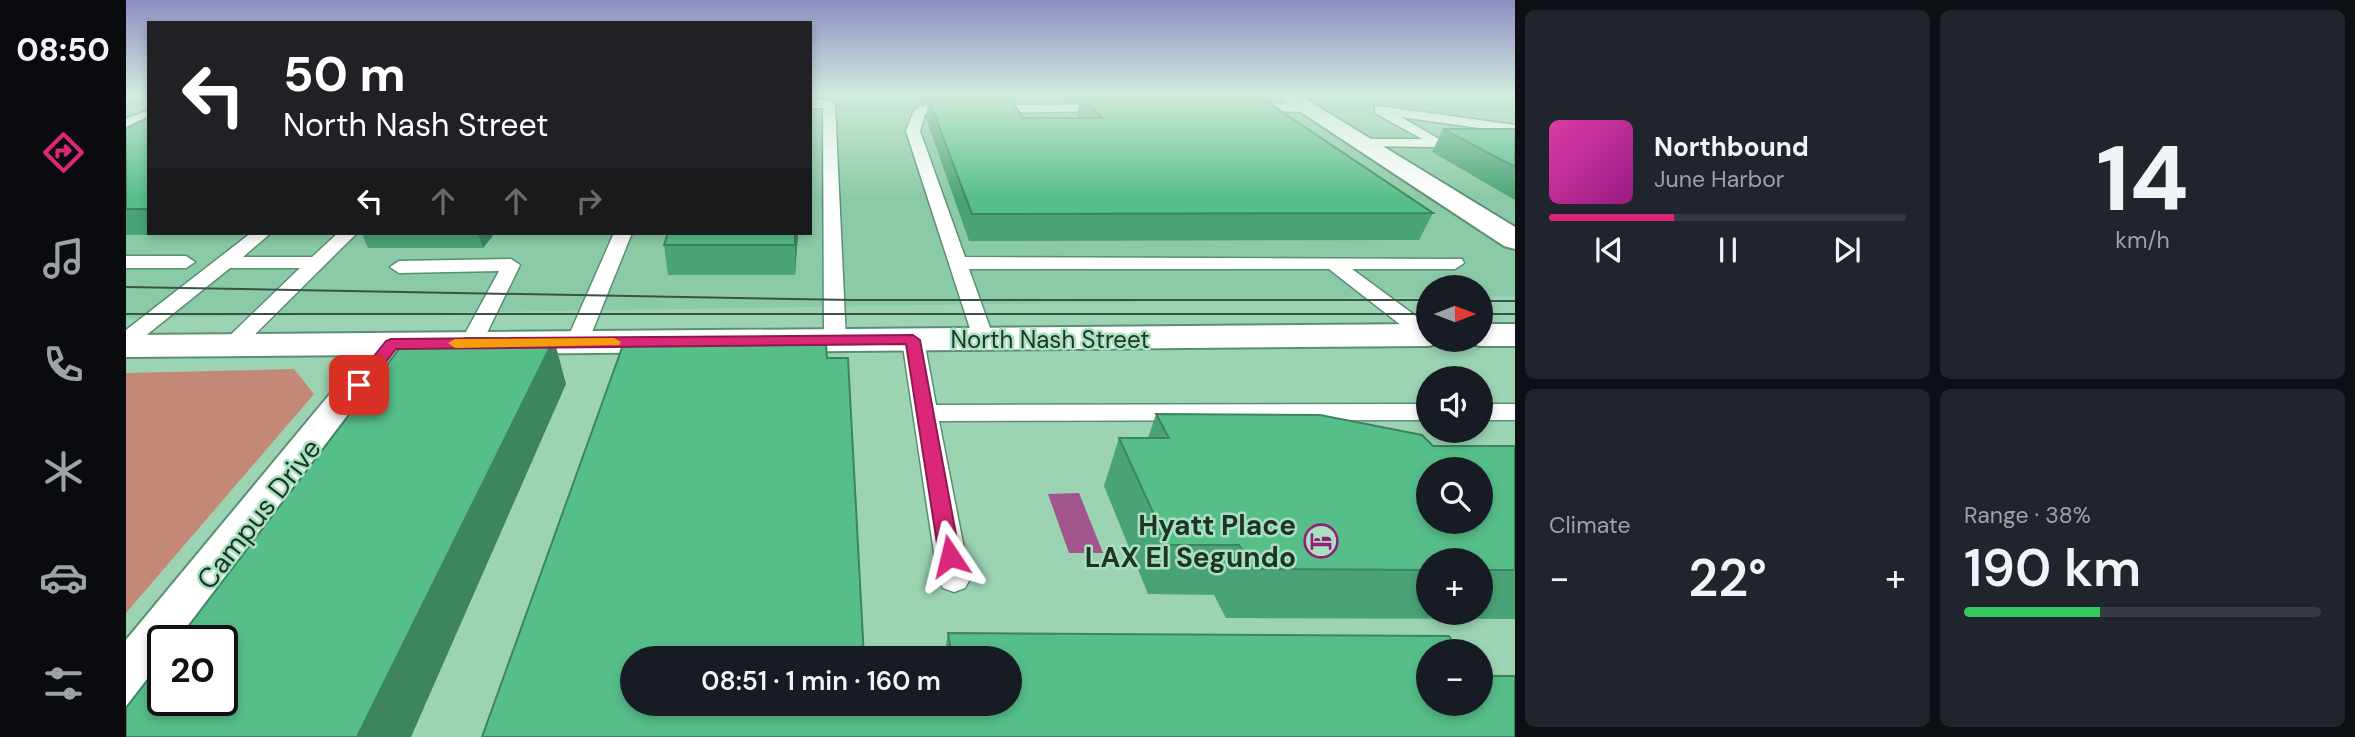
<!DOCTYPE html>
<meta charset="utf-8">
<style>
:root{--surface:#171b24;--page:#20242c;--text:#f1f3f6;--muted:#9ea1a6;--line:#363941;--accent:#db2777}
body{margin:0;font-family:"DM Sans",sans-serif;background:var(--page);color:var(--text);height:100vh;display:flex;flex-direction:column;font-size:26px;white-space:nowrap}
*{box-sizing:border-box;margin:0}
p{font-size:23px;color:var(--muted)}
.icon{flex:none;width:38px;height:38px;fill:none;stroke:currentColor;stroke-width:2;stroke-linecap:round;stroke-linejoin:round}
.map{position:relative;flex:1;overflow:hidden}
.details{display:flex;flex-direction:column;gap:10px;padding:10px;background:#0d0f14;width:840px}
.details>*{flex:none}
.hud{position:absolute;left:21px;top:21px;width:665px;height:214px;border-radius:0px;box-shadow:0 4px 10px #0003;background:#202124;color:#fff;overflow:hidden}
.needle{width:46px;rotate:90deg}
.controls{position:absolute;left:1290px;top:275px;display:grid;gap:14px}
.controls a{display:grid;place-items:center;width:77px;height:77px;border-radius:50%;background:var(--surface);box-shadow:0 4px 10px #0003;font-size:35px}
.speed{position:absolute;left:21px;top:625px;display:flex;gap:14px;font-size:35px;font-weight:700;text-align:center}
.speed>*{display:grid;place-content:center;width:91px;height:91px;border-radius:50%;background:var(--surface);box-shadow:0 4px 10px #0003;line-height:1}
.speed .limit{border:4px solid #111;border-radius:10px;background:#fff;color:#111}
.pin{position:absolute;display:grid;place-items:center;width:60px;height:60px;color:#fff;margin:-30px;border-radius:14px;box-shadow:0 4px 10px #0006}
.me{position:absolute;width:77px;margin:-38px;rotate:350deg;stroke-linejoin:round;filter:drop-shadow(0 0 5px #0008)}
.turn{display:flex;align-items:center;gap:24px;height:147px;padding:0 21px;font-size:32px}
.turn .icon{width:91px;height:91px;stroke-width:2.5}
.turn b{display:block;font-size:49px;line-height:60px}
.lanes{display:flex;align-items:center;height:66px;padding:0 21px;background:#0003;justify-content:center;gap:35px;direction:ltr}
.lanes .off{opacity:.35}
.big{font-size:52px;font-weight:600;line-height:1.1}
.details .card{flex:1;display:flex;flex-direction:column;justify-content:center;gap:10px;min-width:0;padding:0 24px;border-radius:10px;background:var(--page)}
.details .dial{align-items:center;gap:0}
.dial b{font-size:91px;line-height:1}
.song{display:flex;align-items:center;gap:21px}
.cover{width:84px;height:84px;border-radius:10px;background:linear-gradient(135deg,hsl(320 70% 55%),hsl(310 70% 35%))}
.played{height:7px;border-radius:4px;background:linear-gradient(90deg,var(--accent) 35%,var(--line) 35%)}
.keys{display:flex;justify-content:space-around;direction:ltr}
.heat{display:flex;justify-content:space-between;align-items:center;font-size:38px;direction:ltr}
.charge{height:10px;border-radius:5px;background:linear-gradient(90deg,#34c759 38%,var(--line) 0)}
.details .tiles{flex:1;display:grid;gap:10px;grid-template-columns:repeat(2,1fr)}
.trip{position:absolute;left:494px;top:646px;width:402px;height:70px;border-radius:35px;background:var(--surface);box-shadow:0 4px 10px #0003;font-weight:600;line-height:70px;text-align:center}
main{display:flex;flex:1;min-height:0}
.menu{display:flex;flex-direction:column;width:126px;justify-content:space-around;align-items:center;background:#090b0e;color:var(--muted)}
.menu .icon{width:49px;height:49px}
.menu .current{color:var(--accent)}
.menu b{font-size:32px;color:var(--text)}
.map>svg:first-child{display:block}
.built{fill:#8bcaa6}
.green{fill:#c38976}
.water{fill:#a2548c}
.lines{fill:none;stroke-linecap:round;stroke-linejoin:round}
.service-casing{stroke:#5a8f71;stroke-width:3}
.minor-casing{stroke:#5a8f71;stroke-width:4}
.tertiary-casing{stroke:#5a8f71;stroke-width:4}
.service{fill:#fff;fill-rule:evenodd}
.minor{fill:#fff;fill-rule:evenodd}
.tertiary{fill:#fff;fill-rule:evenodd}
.tram{stroke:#385444;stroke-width:2}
.wall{fill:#4aa376;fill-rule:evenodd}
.shaded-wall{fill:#3c8560}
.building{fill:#56be89;stroke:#3c8560;stroke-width:2;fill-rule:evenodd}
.route{fill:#db2777;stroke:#8e194d;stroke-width:2}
.slow{fill:#f59e0b}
.labels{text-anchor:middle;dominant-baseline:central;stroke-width:5;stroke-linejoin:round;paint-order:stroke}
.street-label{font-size:24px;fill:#1e3428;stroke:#a9e1c0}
.near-street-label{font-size:28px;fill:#1e3428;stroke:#a9e1c0}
.near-poi-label{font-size:28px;font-weight:bold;fill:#1e3428;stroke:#a9e1c0;text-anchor:end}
</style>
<main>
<nav class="menu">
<b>08:50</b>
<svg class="icon current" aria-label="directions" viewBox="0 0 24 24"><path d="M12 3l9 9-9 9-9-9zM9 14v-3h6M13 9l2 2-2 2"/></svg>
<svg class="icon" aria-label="music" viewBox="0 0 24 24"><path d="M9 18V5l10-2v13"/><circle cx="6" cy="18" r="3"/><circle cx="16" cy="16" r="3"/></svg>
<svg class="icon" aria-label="phone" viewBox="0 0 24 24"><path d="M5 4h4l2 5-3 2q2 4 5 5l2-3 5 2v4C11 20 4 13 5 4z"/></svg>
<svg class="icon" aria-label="climate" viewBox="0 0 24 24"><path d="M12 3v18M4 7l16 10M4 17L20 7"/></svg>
<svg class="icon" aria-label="car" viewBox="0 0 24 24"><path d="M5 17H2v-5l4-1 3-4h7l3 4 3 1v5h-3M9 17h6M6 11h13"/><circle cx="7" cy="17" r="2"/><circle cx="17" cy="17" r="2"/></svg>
<svg class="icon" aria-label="filters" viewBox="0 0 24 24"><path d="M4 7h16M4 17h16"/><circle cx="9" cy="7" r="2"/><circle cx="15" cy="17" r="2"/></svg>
</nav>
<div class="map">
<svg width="1389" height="737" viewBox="0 0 1389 737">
<rect width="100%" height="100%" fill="#9cd4b3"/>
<path class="built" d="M 684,95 L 1389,95 L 1389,296 L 1355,297 L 1354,287 L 1302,287 L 1302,297 L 0,318 L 0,160 L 23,233 L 684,233 Z"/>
<path class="green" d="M 168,369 L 188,394 L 0,613 L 0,373 Z"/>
<path class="water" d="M 953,493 L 977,553 L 943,553 L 922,494 Z"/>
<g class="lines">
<defs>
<path id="service" d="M 684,100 L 703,100 L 709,104 L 720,340 L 717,345 L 701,345 L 698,340 L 697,108 L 684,108 Z
M 1119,103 L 1179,104 L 1185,108 L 1179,112 L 1115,110 L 1115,104 Z
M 983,104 L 987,105 L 987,111 L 799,114 L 794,131 L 839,257 L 1336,259 L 1338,263 L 1329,269 L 1226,269 L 1302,325 L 1302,340 L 1310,340 L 1294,340 L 1203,269 L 843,269 L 868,339 L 865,344 L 849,344 L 780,131 L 788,110 L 794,106 Z
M 1253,106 L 1389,125 L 1389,133 L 1275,117 L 1320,143 L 1313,147 L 1230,146 L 1228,143 L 1235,139 L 1296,139 L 1249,113 L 1249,107 Z
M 125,233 L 145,233 L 117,257 L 186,257 L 212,233 L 231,233 L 113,350 L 97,350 L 94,345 L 174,268 L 104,268 L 8,345 L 0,346 L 0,330 Z
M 488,233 L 506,233 L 462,342 L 459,347 L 443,347 L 440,342 Z
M 0,256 L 60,256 L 69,262 L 60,268 L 0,268 Z
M 385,259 L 394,265 L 356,343 L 353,348 L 337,348 L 334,343 L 373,271 L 273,273 L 264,267 L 273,261 Z
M 787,334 L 795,335 L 798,340 L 810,405 L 1302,404 L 1302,420 L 813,421 L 844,579 L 839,588 L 828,592 L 817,588 L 812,579 L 776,340 L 779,335 Z
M 1354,404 L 1389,404 L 1389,420 L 1354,420 Z"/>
<path id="minor" d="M 265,333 L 278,336 L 283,344 L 68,640 L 37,640 C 37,680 42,697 0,713 L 0,640 L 252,336 Z"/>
<path id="tertiary" d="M 1149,95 L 1173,95 L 1389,227 L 1389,249 L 1378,246 Z
M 23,110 L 23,124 L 0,134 L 0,119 Z
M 1302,324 L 1302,340 L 1317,340 L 1315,343 L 1302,346 L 0,357 L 0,335 Z
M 1354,324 L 1389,324 L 1389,346 L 1354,346 L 1341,343 L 1339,340 L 1354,340 Z"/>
</defs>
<use href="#service" class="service-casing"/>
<use href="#minor" class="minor-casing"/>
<use href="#tertiary" class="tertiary-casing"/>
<use href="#service" class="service"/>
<use href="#minor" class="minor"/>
<use href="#tertiary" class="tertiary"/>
<path class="tram" d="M 0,287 L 726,300 L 1302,300
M 1354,301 L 1389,301
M 0,314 L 1302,314
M 1354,314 L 1389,314"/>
</g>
<path class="wall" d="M 793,95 L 882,95 L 897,118 L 953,118 L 951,115 L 953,103 L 941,103 L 934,95 L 1131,95 L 1307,213 L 1293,240 L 843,241 L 800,118 L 802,104 L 796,104 Z
M 23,117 L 23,233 L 71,233 L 68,235 L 0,235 L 0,128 Z
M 1317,129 L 1389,129 L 1389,200 L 1306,152 Z
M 236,233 L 369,233 L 357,248 L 242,248 Z
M 672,233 L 669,275 L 542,275 L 538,245 Z
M 497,345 L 700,345 L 701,358 L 722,358 L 738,658 L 506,658 L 506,704 L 884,704 L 884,658 L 818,658 L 822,633 L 1323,636 L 1334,651 L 1302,651 L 1302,704 L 1354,704 L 1354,676 L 1389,676 L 1389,737 L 356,737 Z
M 1030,414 L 1307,446 L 1389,446 L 1389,619 L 1100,618 L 1088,595 L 1022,594 L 978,486 L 993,438 L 1022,438 ZM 1302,560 L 1354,560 L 1354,612 L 1302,612 Z"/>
<path class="shaded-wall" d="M 352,233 L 369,233 L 357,248 Z
M 669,233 L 672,233 L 669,275 Z
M 428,339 L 440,384 L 285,737 L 231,737 Z"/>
<path class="building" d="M 882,95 L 897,118 L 976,118 L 956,95 L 1131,95 L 1307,213 L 846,214 L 802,97 Z
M 23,117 L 23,209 L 0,209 L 0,128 Z
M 1317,129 L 1389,129 L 1389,167 Z
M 542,233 L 669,233 L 669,245 L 538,245 Z
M 341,338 L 428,339 L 231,737 L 0,737 L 0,708 L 37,660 L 37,700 L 96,700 L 96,640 L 52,640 L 273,349 Z
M 497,345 L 700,345 L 701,358 L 722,358 L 738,658 L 506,658 L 506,704 L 884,704 L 884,658 L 826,658 L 822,633 L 1323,636 L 1334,651 L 1302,651 L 1302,704 L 1354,704 L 1354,676 L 1389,676 L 1389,737 L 356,737 Z
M 1030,414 L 1194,415 L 1296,435 L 1307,446 L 1389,446 L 1389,570 L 1354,570 L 1354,560 L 1302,560 L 1302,570 L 1127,569 L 1113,545 L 1042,545 L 993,438 L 1043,438 ZM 1302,469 L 1354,469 L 1354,522 L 1302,522 Z"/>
<linearGradient id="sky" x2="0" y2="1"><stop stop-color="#8c8ec3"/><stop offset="0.48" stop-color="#d2ecdd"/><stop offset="1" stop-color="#d2ecdd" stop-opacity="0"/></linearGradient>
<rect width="1389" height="198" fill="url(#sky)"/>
<path class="route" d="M 787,335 L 794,340 L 834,556 L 831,562 L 824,564 L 816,562 L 813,556 L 780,344 L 270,349 L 239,389 L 233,390 L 225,385 L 260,341 L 265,339 Z"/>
<path class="slow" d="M 488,338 L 495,342 L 493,345 L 329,348 L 322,343 L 329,339 Z"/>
<defs>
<symbol id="hotel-ring" viewBox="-11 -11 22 22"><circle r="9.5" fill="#a9e1c0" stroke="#951e7b" stroke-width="1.5"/><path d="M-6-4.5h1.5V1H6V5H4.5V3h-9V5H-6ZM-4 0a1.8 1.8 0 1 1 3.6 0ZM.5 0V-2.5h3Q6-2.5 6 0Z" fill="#951e7b"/></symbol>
</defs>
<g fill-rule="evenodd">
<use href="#hotel-ring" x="1176" y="522" width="38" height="38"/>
</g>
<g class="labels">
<g class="street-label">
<text x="924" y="339">North Nash Street</text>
</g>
<g class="near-street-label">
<text transform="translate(133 514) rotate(-52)">Campus Drive</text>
</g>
<g class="near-poi-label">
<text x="1170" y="525">Hyatt Place<tspan x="1170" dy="32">LAX El Segundo</tspan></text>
</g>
</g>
</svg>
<div class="controls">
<a><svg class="needle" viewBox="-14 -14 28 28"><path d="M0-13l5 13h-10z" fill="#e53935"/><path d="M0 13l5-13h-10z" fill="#9ea1a6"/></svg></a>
<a><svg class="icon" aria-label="sound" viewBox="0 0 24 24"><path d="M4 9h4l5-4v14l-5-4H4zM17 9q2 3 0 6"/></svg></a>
<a><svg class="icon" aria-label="search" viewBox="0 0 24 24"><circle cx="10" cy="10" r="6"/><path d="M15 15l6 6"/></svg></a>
<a>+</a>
<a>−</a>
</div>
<div class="speed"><div class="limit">20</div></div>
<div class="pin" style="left:233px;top:385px;background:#d93025"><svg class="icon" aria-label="arrive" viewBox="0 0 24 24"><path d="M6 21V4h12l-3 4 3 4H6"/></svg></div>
<svg class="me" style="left:824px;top:556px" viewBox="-20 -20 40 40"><path d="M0-17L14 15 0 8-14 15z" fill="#db2777" stroke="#fff" stroke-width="4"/></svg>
<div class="trip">08:51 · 1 min · 160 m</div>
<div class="hud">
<div class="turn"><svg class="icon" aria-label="left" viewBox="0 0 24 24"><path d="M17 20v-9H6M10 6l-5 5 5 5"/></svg><div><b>50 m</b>North Nash Street</div></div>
<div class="lanes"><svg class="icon" aria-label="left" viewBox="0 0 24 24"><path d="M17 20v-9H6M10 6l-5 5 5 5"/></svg><svg class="icon off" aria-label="ahead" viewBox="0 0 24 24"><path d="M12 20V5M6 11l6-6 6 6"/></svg><svg class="icon off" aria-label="ahead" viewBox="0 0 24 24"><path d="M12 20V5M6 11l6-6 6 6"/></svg><svg class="icon off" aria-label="right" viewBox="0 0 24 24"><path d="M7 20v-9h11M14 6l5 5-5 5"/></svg></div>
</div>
</div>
<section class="details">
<div class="tiles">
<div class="card">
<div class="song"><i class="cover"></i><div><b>Northbound</b><p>June Harbor</p></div></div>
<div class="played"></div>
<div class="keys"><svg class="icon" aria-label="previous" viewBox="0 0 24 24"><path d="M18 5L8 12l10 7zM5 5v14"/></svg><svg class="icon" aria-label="pause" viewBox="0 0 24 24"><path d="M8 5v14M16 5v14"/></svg><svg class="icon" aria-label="next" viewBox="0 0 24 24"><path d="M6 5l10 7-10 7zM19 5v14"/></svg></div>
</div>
<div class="card dial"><b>14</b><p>km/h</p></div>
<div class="card"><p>Climate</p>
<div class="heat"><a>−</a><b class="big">22°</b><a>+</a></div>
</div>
<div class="card"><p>Range · 38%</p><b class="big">190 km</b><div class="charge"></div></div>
</div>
</section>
</main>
